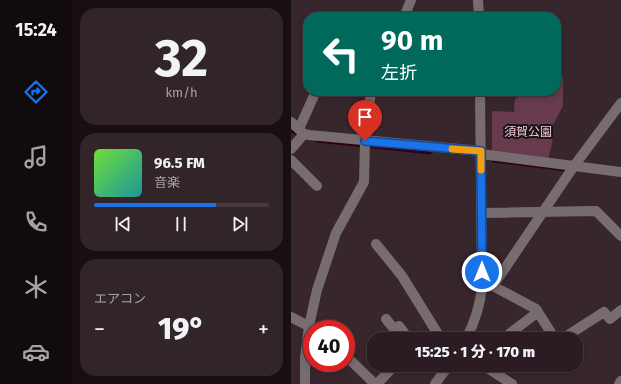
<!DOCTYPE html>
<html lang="ja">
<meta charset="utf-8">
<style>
:root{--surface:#2a1c22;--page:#32252a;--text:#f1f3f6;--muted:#a5a1a5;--line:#463a40;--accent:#1a73e8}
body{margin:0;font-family:"Fira Sans","Noto Sans JP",sans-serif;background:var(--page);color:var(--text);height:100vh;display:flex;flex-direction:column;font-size:15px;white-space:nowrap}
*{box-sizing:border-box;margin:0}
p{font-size:13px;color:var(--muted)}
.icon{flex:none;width:22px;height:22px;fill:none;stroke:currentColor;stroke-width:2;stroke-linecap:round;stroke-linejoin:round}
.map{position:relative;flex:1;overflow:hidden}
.side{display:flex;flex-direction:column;gap:8px;padding:8px;background:#170f13;width:219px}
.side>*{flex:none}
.hud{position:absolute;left:12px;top:12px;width:258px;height:84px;border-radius:16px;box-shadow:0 2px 6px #0003,0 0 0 1px var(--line);background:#00695c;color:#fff;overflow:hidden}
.speed{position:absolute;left:12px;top:320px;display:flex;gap:8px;font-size:20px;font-weight:700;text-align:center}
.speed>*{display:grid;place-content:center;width:52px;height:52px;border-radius:50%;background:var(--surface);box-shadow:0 2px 6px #0003,0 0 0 1px var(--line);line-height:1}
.speed .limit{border:6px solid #d22;background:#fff;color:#111}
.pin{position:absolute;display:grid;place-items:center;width:34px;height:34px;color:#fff;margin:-41px -17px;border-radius:50% 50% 50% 0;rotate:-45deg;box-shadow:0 0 4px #0007}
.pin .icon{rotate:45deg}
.me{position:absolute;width:44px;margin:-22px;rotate:0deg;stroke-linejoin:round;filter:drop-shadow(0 0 3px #0008)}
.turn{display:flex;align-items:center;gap:14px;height:84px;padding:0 12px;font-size:18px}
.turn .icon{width:52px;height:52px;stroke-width:2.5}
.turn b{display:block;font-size:28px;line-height:34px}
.big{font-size:30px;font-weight:800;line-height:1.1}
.side .widget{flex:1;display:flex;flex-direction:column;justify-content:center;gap:6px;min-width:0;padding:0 14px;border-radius:16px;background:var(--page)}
.side .dial{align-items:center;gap:0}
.dial b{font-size:52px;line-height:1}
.song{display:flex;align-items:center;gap:12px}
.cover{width:48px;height:48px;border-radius:6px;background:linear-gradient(135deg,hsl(100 70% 55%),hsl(180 70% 35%))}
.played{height:4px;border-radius:2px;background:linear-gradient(90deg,var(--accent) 70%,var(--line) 70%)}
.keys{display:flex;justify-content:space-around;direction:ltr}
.heat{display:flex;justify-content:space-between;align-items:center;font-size:22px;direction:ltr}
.trip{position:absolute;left:76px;top:332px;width:216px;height:40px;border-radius:16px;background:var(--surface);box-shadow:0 2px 6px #0003,0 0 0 1px var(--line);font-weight:800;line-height:40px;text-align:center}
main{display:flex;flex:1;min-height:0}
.tab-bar{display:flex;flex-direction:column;width:72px;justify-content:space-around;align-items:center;background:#110b0e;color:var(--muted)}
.tab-bar .icon{width:28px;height:28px}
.tab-bar .active{color:var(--accent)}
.tab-bar b{font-size:18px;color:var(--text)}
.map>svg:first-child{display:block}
.green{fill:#673a4d}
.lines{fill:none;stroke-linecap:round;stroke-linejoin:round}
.stream{stroke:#300119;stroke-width:3}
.minor{stroke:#776d71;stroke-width:10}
.route-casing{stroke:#114b97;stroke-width:10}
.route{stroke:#1a73e8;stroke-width:7}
.slow{stroke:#f59e0b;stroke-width:7}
.labels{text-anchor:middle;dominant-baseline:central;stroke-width:4;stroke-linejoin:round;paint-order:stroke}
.park-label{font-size:12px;fill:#f6cbdb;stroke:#1a1215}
</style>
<main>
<nav class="tab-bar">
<b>15:24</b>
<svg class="icon active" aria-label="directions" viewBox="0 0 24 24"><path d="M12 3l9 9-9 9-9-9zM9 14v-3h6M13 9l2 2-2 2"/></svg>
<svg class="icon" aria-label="music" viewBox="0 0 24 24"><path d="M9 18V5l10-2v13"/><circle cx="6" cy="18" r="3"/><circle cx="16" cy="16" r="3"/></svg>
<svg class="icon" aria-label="phone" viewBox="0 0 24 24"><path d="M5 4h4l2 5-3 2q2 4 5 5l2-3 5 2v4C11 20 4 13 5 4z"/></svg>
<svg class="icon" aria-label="climate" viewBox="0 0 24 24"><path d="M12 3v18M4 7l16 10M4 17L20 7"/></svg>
<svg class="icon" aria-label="car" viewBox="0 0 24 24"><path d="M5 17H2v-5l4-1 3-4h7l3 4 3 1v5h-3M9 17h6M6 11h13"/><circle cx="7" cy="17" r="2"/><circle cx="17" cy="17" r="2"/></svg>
</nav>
<section class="side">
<div class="widget dial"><b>32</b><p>km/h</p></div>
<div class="widget">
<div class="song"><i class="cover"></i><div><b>96.5 FM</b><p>音楽</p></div></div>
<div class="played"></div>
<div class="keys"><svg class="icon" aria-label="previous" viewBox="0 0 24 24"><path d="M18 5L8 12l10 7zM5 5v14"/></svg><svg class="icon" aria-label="pause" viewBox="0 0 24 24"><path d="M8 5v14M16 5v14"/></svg><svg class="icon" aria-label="next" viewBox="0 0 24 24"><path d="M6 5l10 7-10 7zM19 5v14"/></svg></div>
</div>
<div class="widget"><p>エアコン</p>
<div class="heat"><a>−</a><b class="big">19°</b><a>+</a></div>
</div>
</section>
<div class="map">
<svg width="330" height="384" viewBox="0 0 330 384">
<rect width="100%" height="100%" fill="#38262d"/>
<path class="green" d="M 265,77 L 272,78 L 272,106 L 262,125 L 261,144 L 257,159 L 201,153 L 201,111 L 223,112 L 224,99 L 229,96 L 251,97 L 252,91 L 265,91 Z"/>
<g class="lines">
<path class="stream" d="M 0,131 L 9,136
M 26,141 L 139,153
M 202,161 L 276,170"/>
<path class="minor" d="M 187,0 L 188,17
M 113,17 L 120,0
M 0,122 L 13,134 L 18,135 L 190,151
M 8,129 L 25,91
M 0,149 L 13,134
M 190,154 L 330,172
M 0,160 L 26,186
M 190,213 L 305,211 L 330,236
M 85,244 L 111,276 L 150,339
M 202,286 L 245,309 L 264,339
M 191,287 L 202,286 L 206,280 L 283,166 L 330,103
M 0,317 L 23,329
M 95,319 L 104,330 L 108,326 L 118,339
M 218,334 L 247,312
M 175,339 C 184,322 189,306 191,287 L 189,91
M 271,339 L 313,312 L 319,319 L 330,310
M 55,356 L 84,384
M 192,365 L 221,384
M 14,384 L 14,358 L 18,326 L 26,290 L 45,233 L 73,182 L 74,141 L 80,91
M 86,384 L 104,365
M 144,384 L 158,365
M 328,384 L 330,381"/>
</g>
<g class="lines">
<defs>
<path id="route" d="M 74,141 L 190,151 L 191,272"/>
</defs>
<use href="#route" class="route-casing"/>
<use href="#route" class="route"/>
<path class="slow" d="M 161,149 L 190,151 L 190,170"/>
</g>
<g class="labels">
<g class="park-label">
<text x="237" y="132">須賀公園</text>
</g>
</g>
</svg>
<div class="speed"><div class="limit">40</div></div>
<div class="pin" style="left:74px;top:141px;background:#d93025"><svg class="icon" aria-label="arrive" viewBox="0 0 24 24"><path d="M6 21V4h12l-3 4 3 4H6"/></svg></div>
<svg class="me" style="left:191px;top:272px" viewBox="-20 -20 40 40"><circle r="17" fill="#1a73e8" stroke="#fff" stroke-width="3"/><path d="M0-11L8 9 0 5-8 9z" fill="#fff"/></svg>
<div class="trip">15:25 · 1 分 · 170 m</div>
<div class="hud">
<div class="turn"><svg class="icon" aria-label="left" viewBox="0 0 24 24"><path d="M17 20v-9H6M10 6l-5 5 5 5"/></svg><div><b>90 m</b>左折</div></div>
</div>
</div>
</main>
